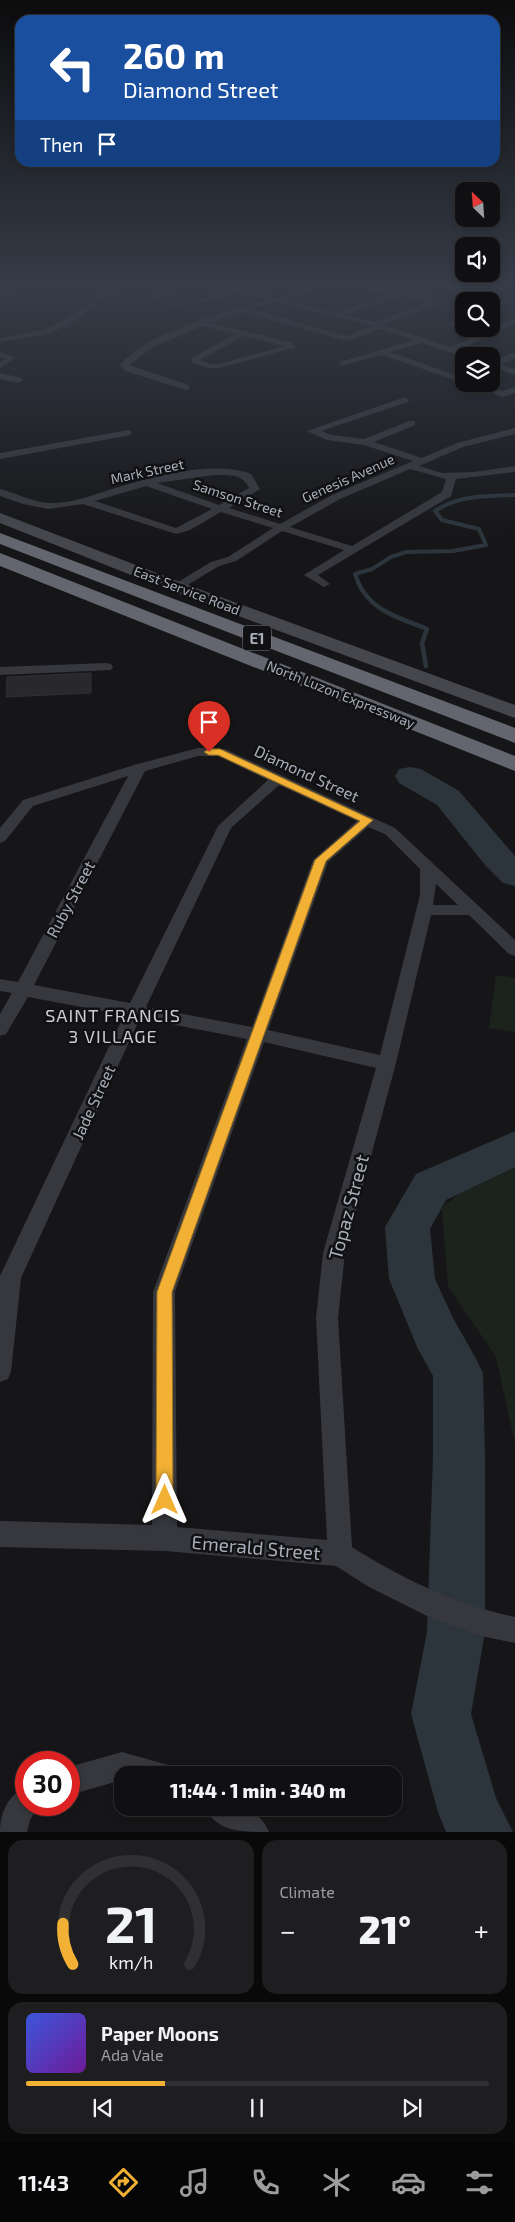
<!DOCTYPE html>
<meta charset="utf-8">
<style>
:root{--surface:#101012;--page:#1e1e20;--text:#f1f3f6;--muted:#9c9d9f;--line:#303032;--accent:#f2b134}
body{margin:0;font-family:"Exo 2",sans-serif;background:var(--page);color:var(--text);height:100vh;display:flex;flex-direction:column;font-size:19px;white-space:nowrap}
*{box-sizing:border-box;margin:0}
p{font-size:16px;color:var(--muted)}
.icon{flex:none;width:28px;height:28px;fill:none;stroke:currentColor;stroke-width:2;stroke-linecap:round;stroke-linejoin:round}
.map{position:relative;height:1832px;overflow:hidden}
.side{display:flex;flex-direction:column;gap:8px;padding:8px;background:#09090a;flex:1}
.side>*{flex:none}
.hud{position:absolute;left:15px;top:15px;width:485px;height:152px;border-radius:15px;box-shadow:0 2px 8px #0003,0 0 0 1px var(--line);background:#1a4fa0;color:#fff;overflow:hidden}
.needle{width:32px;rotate:335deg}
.controls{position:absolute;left:455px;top:182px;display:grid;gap:10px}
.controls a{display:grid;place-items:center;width:45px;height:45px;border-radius:10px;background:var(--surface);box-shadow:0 2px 8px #0003,0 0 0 1px var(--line);font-size:25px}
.speed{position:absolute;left:15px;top:1751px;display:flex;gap:10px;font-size:25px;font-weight:700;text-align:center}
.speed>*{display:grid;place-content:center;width:65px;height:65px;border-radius:50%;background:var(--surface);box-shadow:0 2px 8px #0003,0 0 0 1px var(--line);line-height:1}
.speed .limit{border:8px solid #d22;background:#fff;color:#111}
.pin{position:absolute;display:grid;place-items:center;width:42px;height:42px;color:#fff;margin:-51px -21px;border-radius:50% 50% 50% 0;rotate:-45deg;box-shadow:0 0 5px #0007}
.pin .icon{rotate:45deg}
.me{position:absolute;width:55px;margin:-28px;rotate:0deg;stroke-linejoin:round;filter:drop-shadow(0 0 4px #0008)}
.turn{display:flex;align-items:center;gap:18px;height:105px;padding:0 25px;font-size:22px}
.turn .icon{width:65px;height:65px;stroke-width:2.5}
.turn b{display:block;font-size:35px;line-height:42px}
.then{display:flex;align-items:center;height:48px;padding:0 25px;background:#0003;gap:10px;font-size:19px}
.big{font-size:38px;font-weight:800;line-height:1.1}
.side .widget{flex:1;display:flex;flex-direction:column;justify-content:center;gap:8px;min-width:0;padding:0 18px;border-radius:15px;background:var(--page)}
.side .dial{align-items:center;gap:0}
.dial svg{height:130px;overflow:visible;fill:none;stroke:var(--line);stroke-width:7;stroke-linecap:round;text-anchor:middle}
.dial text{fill:var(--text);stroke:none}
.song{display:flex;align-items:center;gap:15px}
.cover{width:60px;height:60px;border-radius:8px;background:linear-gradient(135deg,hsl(230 70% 55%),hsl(280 70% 35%))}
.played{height:5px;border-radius:2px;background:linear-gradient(90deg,var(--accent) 30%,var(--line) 30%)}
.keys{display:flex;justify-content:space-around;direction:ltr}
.heat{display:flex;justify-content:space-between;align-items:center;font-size:28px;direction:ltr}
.side .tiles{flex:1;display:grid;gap:8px;grid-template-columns:1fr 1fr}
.widget:last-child{grid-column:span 2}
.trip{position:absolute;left:114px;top:1766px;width:288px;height:50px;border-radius:15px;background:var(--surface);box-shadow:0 2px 8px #0003,0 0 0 1px var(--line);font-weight:800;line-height:50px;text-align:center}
.menu{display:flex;height:80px;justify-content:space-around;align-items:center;background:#060607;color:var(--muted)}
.menu .icon{width:35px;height:35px}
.menu .active{color:var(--accent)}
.menu b{font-size:22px;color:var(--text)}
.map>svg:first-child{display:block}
.green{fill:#1c231d}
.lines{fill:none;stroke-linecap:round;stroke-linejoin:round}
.stream-far1{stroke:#2c353c;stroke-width:4}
.stream{stroke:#2c353c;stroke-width:4.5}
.river{fill:#2c353c;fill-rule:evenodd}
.building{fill:#29292c;stroke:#303034}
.minor{fill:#37383d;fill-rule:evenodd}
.secondary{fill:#45474d;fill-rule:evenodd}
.motorway{fill:#63666e;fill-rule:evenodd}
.route{fill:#f2b134;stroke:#9d7322}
.labels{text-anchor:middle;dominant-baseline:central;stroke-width:5;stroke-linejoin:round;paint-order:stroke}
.far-street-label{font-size:14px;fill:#a8adb8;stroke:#111113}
.shield{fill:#111113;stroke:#7b7e86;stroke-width:1}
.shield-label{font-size:15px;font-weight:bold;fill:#a8adb8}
.street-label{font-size:16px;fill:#a8adb8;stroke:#111113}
.neighbourhood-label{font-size:18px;letter-spacing:1px;fill:#c9ccd4;stroke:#111113}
.near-street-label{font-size:19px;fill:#a8adb8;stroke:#111113}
</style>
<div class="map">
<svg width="515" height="1832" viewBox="0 0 515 1832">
<rect width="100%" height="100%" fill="#161618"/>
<path class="green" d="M 496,975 L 515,978 L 515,1032 L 489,1028 Z
M 515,1155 L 515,1443 L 496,1357 L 448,1286 L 442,1208 L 482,1174 Z"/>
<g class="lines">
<path class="stream-far1" d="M 359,584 L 355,574 L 372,569 L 391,557 L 406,552 L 453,551 L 486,545 L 479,529 L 442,520 L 435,511 C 459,495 487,496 515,495"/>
<path class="stream" d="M 358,582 C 370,611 400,618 427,629 L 422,643 L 426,666"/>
<path class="river" d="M 410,767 L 421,769 L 459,791 L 515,856 L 515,886 L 503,883 L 485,865 L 437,805 L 399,783 L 395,776 L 399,769 Z
M 515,1131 L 515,1167 L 446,1200 L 430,1229 L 435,1279 L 453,1318 L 475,1357 L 483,1373 L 485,1456 L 485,1632 L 471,1714 L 496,1798 L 513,1832 L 446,1832 L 438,1812 L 411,1714 L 427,1632 L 433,1456 L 433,1376 L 418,1349 L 389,1279 L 385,1227 L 416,1174 Z"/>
</g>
<path class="building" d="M 91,673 L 91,693 L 6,697 L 7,677 Z"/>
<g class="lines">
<path class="minor" d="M 0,284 L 5,284 L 15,290 L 0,295 L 0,291 L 5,289 L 0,287 Z
M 115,284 L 124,284 L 69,325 L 47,334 L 0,342 L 0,338 L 42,330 L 63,321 Z
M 172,284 L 181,284 L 159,298 C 181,307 209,297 231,290 L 210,284 C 220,284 231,288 239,288 C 247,287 255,284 264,284 L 247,290 L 279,298 L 318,284 L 329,284 L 287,300 L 336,313 L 367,300 L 391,294 L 338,284 L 355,284 L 437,297 L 441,299 L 436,305 L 383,325 L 451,347 L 474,337 L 449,325 L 450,321 L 464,315 L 464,320 L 457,324 L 464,327 L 464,329 L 480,333 L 515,318 L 515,323 L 459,350 L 473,356 L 464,357 L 422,343 L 390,352 L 464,378 L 464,383 L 382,355 L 340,366 L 340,362 L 414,340 L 380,329 L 347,341 L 243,312 L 211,323 L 290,342 L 296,347 L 219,368 L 209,368 L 192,363 L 192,358 L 235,334 L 203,326 L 153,347 L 129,365 L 189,385 L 189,389 L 186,390 L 125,371 L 120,365 C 147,332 226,311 267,300 L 239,292 L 205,302 L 176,306 L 161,304 L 149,298 ZM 395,294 L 431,300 L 375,322 L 344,315 L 395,298 ZM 275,302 L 372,326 L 347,336 L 250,309 ZM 243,336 L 285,346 L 219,364 L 210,364 L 200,360 Z
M 466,284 L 477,284 L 473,286 Z
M 515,295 L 515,300 L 491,308 L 491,303 Z
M 0,352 L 15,358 L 0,368 L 0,362 L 5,359 L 0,357 Z
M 512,353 L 515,353 L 515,358 L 501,365 L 515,369 L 515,375 L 491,367 L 491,362 Z
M 0,373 L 22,378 L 23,380 L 19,383 L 0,379 Z
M 469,384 L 481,384 L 502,391 L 515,387 L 515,393 L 502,397 Z
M 405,397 L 409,400 L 408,402 L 321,431 L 332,435 L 364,439 L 409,421 L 415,421 L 415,425 L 374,442 L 422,458 L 457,443 L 515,428 L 515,434 L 463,447 L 419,466 L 442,473 L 474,472 L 515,466 L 515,472 L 456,479 L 451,496 L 318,575 L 330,584 L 324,587 L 304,575 L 344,550 L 282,531 L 236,561 L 219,566 L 181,589 L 173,589 L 171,587 L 173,585 L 211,562 L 228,557 L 273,528 L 221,512 L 190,530 L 176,534 L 83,504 L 48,509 L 23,504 L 0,496 L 0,489 C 19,494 35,504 55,503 C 77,502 98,493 119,487 C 154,476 215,460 251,474 L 260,489 L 229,508 L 280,524 L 332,495 L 413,461 L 364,445 L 327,440 L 307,431 ZM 410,469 L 446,479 L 442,492 L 352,546 L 290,527 L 340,499 ZM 214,475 C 229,475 242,473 249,488 L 219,505 L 157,483 ZM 146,486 L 212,509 L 176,528 L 95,501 Z
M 128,430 L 131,431 L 131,435 L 0,459 L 0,453 Z
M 107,663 L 111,664 L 113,667 L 111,670 L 0,675 L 0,667 Z
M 198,748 L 225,749 L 395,828 L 515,940 L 515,956 L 509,954 L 469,915 L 431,915 L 396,1063 L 345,1253 L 338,1318 L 352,1547 C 405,1580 454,1604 515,1617 L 515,1643 L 481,1636 L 429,1617 L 369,1587 L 336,1566 L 165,1551 L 0,1547 L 0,1521 L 152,1525 L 153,1292 L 247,1039 L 140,1018 L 21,1278 L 11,1371 L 8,1379 L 0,1382 L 0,1276 L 124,1015 L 28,997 L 6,1034 L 0,1036 L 0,1014 L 12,993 L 0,991 L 0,979 L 18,982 L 128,776 L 33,806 L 5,841 L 0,843 L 0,828 L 23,800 L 134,765 ZM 198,756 L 218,756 L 268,780 L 218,826 L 130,1003 L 34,985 L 145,771 ZM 279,785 L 357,821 L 313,860 L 252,1027 L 146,1007 L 231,828 ZM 368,827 L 385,834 L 420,869 L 420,895 L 380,1055 L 268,1030 L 328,862 ZM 436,884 L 458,905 L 433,905 ZM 264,1042 L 376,1068 L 323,1253 L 316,1318 L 327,1540 L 177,1527 L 175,1292 Z
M 122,1752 L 168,1765 L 172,1775 L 122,1775 L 122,1780 L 69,1795 L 69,1767 Z
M 26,1787 L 26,1805 L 39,1805 L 30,1820 L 27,1832 L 0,1832 C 0,1813 8,1795 26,1787 Z
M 205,1808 C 231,1805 258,1805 269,1832 C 242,1832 217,1832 205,1808 Z"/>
<path class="secondary" d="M 0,513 L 196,588 L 515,705 L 515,718 L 184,596 L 0,523 Z"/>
<path class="motorway" d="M 0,533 L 515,728 L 515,743 L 0,544 Z
M 0,553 L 515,756 L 515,771 L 0,566 Z"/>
</g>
<linearGradient id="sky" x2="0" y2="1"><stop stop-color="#0c0c0d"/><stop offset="0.53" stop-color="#363c48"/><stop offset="1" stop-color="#363c48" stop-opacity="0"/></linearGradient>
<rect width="515" height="540" fill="url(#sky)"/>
<path class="route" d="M 220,749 L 373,820 L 326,861 L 172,1292 L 173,1500 L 171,1506 L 165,1509 L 159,1506 L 156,1500 L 157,1292 L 315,860 L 360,821 L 218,755 L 209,755 L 204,752 L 209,749 Z"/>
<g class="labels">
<g class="far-street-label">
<text transform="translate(147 471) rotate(-12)">Mark Street</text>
<text transform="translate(348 478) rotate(-24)">Genesis Avenue</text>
<text transform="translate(238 498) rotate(18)">Samson Street</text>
<text transform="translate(187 590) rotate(21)">East Service Road</text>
<text transform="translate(341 694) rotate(22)">North Luzon Expressway</text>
</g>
<rect class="shield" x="243" y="625.5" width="28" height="25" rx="4"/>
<g class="shield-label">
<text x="257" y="638">E1</text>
</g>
<g class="street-label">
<text transform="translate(307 773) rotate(25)">Diamond Street</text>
<text transform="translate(70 899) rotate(-62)">Ruby Street</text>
<text transform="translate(93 1102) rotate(-65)">Jade Street</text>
</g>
<g class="neighbourhood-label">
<text x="113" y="1015">SAINT FRANCIS<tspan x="113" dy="21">3 VILLAGE</tspan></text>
</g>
<g class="near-street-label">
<text transform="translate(348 1207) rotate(-75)">Topaz Street</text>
<text transform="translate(256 1547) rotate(5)">Emerald Street</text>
</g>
</g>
</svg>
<div class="controls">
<a><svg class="needle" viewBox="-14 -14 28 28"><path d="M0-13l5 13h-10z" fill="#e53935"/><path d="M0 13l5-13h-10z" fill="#9c9d9f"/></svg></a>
<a><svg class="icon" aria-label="sound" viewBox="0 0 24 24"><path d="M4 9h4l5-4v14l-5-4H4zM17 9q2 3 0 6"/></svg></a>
<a><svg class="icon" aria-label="search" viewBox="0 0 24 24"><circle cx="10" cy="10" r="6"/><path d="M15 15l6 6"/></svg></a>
<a><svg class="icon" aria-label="layers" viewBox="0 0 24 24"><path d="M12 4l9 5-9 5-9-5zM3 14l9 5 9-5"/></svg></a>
</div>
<div class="speed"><div class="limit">30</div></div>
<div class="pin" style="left:209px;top:752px;background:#d93025"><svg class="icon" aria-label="arrive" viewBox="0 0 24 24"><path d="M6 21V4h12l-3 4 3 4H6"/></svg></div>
<svg class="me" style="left:165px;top:1500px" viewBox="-20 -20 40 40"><path d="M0-17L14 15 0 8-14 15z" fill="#f2b134" stroke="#fff" stroke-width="4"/></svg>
<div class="trip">11:44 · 1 min · 340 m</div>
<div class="hud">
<div class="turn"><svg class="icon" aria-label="left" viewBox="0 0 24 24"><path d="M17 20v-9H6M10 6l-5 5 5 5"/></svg><div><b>260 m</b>Diamond Street</div></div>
<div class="then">Then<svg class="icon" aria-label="arrive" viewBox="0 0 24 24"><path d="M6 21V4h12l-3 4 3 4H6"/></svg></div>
</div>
</div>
<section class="side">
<div class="tiles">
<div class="widget dial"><svg viewBox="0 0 100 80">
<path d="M14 69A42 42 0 1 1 86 69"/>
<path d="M14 69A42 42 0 0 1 8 44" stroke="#f2b134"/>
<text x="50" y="56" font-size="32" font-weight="700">21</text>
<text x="50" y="72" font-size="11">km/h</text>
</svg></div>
<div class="widget"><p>Climate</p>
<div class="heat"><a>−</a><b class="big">21°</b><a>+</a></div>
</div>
<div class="widget">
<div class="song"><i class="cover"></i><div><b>Paper Moons</b><p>Ada Vale</p></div></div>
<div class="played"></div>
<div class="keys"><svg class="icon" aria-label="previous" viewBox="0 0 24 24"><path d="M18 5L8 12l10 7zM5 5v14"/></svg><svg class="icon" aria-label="pause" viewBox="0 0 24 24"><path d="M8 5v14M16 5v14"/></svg><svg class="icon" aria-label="next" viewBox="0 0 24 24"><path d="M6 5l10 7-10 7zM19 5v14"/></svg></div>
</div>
</div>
</section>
<nav class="menu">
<b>11:43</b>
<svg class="icon active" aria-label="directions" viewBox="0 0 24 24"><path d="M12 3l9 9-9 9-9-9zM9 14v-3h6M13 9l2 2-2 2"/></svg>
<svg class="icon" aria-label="music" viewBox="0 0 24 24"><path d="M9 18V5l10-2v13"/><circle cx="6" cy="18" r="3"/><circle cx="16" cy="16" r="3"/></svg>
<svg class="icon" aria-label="phone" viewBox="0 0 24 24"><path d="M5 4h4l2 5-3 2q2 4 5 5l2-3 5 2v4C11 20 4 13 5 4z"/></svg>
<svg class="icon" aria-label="climate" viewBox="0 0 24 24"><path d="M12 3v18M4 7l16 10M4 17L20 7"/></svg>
<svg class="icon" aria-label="car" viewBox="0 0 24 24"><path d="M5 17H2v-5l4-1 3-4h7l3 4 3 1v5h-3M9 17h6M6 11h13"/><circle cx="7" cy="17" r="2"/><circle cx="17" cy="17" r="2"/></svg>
<svg class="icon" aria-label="filters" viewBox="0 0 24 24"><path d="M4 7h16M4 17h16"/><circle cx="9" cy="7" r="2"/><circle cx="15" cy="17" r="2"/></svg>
</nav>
